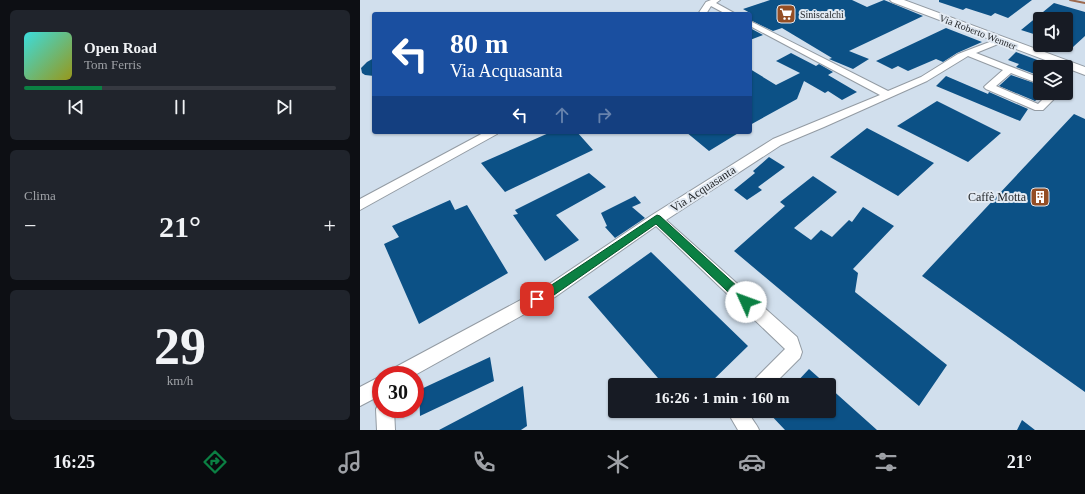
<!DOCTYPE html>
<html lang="it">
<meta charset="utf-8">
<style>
:root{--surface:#171b24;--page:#20242c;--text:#f1f3f6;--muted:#9ea1a6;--line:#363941;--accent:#0b8043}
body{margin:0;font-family:Georgia,serif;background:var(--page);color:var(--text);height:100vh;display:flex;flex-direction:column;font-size:15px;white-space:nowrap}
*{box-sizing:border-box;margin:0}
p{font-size:13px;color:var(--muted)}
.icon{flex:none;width:22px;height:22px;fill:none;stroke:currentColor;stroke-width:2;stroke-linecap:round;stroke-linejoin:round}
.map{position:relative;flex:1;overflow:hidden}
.details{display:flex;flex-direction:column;gap:10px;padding:10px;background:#0d0f14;width:360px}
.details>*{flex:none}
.top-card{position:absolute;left:12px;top:12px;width:380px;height:122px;border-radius:4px;box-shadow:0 1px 3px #0004;background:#1a4fa0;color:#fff;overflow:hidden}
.buttons{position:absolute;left:673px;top:12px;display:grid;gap:8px}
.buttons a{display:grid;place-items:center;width:40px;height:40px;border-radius:4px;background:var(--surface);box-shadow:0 1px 3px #0004;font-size:20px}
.speed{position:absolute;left:12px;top:366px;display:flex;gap:8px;font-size:20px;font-weight:700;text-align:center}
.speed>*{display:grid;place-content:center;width:52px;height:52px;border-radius:50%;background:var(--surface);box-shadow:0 1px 3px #0004;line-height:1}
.speed .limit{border:6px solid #d22;background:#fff;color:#111}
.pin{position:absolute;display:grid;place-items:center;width:34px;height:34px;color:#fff;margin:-17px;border-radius:8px;box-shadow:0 2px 6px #0006}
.me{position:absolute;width:44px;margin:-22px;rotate:313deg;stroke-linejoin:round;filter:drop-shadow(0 0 3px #0008)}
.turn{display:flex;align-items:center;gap:14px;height:84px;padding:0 12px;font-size:18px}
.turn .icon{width:52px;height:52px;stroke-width:2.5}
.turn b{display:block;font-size:28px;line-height:34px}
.lanes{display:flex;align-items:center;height:38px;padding:0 12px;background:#0003;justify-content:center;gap:20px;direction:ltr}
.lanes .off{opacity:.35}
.big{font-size:30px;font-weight:600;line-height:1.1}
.details .widget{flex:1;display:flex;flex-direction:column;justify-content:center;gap:6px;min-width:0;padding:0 14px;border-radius:6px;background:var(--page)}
.details .dial{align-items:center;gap:0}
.dial b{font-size:52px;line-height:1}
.song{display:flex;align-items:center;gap:12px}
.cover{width:48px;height:48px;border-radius:6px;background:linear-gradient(135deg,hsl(180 70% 55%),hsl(60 70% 35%))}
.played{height:4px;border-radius:2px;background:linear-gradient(90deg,var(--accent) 25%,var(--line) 25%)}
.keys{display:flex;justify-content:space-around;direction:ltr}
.heat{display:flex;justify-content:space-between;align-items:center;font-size:22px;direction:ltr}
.trip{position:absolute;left:248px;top:378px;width:228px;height:40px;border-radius:4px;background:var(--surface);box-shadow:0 1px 3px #0004;font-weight:600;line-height:40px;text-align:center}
.tab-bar{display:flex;height:64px;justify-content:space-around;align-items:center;background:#090b0e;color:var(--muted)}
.tab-bar .icon{width:28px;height:28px}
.tab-bar .on{color:var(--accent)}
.tab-bar b{font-size:18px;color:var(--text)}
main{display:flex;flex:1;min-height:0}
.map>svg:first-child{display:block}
.built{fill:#d1dfed;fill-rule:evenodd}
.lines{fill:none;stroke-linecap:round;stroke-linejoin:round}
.stream{stroke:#9d694d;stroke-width:2}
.building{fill:#0c5186}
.minor-casing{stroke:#939ba3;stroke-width:2}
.major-casing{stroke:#939ba3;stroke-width:2}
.minor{fill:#fff;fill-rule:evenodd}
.major{fill:#fff;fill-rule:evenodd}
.route{fill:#0b8043;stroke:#07532c}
.labels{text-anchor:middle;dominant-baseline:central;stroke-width:4;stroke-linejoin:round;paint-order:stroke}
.far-poi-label{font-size:10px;fill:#25282b;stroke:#e2eaf3;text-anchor:start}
.far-street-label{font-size:10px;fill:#25282b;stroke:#e2eaf3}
.street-label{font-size:12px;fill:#25282b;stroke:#e2eaf3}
.poi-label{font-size:12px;fill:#25282b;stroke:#e2eaf3;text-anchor:end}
</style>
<main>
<section class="details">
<div class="widget">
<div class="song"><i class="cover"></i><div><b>Open Road</b><p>Tom Ferris</p></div></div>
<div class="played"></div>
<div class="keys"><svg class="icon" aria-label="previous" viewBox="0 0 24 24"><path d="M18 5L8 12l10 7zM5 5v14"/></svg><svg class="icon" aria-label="pause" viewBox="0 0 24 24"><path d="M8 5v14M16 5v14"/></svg><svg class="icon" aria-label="next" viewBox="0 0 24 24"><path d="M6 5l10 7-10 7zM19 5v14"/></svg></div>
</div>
<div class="widget"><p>Clima</p>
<div class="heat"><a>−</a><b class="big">21°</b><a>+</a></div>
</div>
<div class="widget dial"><b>29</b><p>km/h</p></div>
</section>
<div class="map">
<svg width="725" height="430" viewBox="0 0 725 430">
<rect width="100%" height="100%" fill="#e2eaf3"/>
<path class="built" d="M 0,0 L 725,0 L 725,430 L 0,430 ZM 14,14 L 390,14 L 390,132 L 14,132 ZM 680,19 L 706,19 L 706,45 L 680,45 ZM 680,67 L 706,67 L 706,93 L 680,93 ZM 21,375 L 55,375 L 55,409 L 21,409 ZM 255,385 L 469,385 L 469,411 L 255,411 Z"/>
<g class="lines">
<path class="stream" d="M 710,0 L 725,3"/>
</g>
<path class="building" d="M 410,0 L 492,0 L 507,7 L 524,0 L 563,16 L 489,51 L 509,59 L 493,69 L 469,59 L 472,58 L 422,28 L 413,31 L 390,20 L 390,13 L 383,9 Z
M 579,0 L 672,0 L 648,18 L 635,13 L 631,16 L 606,8 L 603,10 L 579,2 Z
M 694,3 L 725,12 L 725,36 L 713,47 L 706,44 L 706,19 L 691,19 L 680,16 L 680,36 L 661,30 Z
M 390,28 L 403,35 L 390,40 Z
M 586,28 L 622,42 L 597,53 L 583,62 L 576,59 L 548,71 L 538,66 L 532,69 L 516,61 Z
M 656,52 L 680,61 L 680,76 L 656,67 L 659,64 L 648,60 Z
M 431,53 L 456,66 L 459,64 L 473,72 L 468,75 L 497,92 L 482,100 L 468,91 L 465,93 L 444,81 L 437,99 L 390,125 L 390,69 L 416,85 L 440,73 L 416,61 Z
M 14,58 L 14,76 L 5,75 L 2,73 L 1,68 L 7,62 Z
M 651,75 L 680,85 L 680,96 L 675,101 L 639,86 Z
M 586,76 L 628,94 L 629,92 L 668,109 L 660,121 L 576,86 Z
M 577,101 L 641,133 L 608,162 L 537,126 Z
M 714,114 L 725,119 L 725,392 L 562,276 Z
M 507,128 L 574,163 L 538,196 L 470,157 Z
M 191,132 L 217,132 L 233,150 L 145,192 L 121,163 Z
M 326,132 L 380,132 L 349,151 Z
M 409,157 L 425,167 L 398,187 L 402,190 L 387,200 L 374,190 L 395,173 L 393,171 Z
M 229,173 L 246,187 L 196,215 L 219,240 L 185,261 L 153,215 L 158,214 L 155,210 Z
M 453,176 L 477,192 L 434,228 L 451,240 L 461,230 L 472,237 L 489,220 L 492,222 L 503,207 L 534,226 L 493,269 L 498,273 L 495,292 L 587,365 L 559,406 L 374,251 L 425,206 L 420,202 Z
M 275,196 L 281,203 L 272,207 L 285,218 L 255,238 L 245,227 L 247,226 L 241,213 Z
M 90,200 L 95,210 L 107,205 L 148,273 L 59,324 L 24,244 L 39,237 L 32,226 Z
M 291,252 L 388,346 L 348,385 L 304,385 L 228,297 Z
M 130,357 L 134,381 L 60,416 L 59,390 Z
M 449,369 L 467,385 L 434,385 Z
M 163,386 L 167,426 L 161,430 L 79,430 Z
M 469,387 L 517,430 L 425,430 L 407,411 L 469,411 Z
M 662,420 L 675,430 L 657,430 Z"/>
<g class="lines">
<defs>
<path id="minor" d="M 351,0 L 360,0 L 356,3 L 376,14 L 366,14 L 351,6 L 346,14 L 338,14 L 346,2 Z
M 390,21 L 528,91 L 561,77 L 598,54 L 640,38 L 644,40 L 643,42 L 616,53 L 680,78 L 680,84 L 651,73 L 636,86 L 678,104 L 689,93 L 700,93 L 683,110 L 675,110 L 626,89 L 624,87 L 626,85 L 643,70 L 608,56 L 567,81 L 464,127 L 421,145 L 306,220 L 437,337 L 442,352 L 440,358 L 413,385 L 392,385 L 395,379 L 425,349 L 424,348 L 296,226 L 195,297 L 55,375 L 29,375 L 32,369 L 185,287 L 292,215 L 413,139 L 520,95 L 390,26 Z
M 125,132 L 138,132 L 137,134 L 0,210 L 0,199 Z
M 21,376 L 21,395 L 0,406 L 0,387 Z
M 21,402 L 21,409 L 34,409 L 35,430 L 17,430 L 16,409 L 19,403 Z
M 371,411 L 389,411 C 389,417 397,424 399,430 L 378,430 L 371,418 Z"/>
<path id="major" d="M 530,0 L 544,0 L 725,67 L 725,75 L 532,2 Z"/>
</defs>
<use href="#minor" class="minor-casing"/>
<use href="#major" class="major-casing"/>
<use href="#minor" class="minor"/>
<use href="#major" class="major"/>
</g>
<path class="route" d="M 297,215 L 300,216 L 390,298 L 392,302 L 390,305 L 386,306 L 382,305 L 296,224 L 194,295 L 177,304 L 173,303 L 171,299 L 173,296 L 187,288 Z"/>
<defs>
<symbol id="supermarket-square" viewBox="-11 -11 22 22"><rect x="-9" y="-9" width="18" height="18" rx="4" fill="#944e25" stroke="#e2eaf3"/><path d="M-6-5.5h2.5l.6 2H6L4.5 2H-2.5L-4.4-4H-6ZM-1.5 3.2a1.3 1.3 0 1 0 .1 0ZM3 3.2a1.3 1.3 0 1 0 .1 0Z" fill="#fff"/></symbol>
<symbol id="building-square" viewBox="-11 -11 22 22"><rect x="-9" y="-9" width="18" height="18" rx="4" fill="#944e25" stroke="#e2eaf3"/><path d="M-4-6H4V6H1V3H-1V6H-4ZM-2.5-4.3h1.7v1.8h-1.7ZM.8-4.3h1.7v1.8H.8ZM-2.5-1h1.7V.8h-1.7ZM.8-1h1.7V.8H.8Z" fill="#fff"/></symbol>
</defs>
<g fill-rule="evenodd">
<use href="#supermarket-square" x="415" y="3" width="22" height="22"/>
<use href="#building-square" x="669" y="186" width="22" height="22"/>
</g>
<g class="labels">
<g class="far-poi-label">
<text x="440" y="14">Siniscalchi</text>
</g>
<g class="far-street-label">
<text transform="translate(618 32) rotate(21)">Via Roberto Wenner</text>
</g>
<g class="street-label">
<text transform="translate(343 189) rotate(-33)">Via Acquasanta</text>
</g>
<g class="poi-label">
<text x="666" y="197">Caffè Motta</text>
</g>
</g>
</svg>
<div class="buttons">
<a><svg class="icon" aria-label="sound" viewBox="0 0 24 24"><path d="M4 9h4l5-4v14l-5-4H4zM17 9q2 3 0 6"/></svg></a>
<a><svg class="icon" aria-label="layers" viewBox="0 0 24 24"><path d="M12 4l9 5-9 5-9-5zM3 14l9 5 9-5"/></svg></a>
</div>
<div class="speed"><div class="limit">30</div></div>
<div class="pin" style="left:177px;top:299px;background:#d93025"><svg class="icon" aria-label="arrive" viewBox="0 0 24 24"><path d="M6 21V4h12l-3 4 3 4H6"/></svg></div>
<svg class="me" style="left:386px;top:302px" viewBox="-20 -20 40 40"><circle r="19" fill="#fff"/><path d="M0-13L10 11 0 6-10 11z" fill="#0b8043"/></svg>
<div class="trip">16:26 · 1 min · 160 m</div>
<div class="top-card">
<div class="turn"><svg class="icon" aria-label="left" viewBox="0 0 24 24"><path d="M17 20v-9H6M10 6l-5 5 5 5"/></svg><div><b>80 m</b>Via Acquasanta</div></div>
<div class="lanes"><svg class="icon" aria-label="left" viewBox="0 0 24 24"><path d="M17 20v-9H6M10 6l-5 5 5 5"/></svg><svg class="icon off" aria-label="ahead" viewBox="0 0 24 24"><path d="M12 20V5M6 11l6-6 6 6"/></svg><svg class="icon off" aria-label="right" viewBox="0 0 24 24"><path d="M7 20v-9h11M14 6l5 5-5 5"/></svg></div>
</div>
</div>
</main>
<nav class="tab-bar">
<b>16:25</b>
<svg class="icon on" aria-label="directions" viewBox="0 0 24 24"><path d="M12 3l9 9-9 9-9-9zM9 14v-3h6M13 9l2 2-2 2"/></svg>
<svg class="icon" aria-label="music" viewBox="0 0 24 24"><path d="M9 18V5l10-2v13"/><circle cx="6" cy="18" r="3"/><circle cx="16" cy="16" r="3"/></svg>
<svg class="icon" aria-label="phone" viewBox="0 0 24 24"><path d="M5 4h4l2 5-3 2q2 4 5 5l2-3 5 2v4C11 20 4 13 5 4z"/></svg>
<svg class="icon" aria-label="climate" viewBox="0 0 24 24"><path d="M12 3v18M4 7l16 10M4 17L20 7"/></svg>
<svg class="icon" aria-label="car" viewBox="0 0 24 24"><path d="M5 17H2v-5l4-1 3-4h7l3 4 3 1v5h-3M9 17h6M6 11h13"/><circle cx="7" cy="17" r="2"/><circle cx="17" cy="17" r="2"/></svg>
<svg class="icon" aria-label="filters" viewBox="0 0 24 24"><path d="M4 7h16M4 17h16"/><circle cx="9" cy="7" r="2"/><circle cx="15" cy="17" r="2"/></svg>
<b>21°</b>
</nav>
